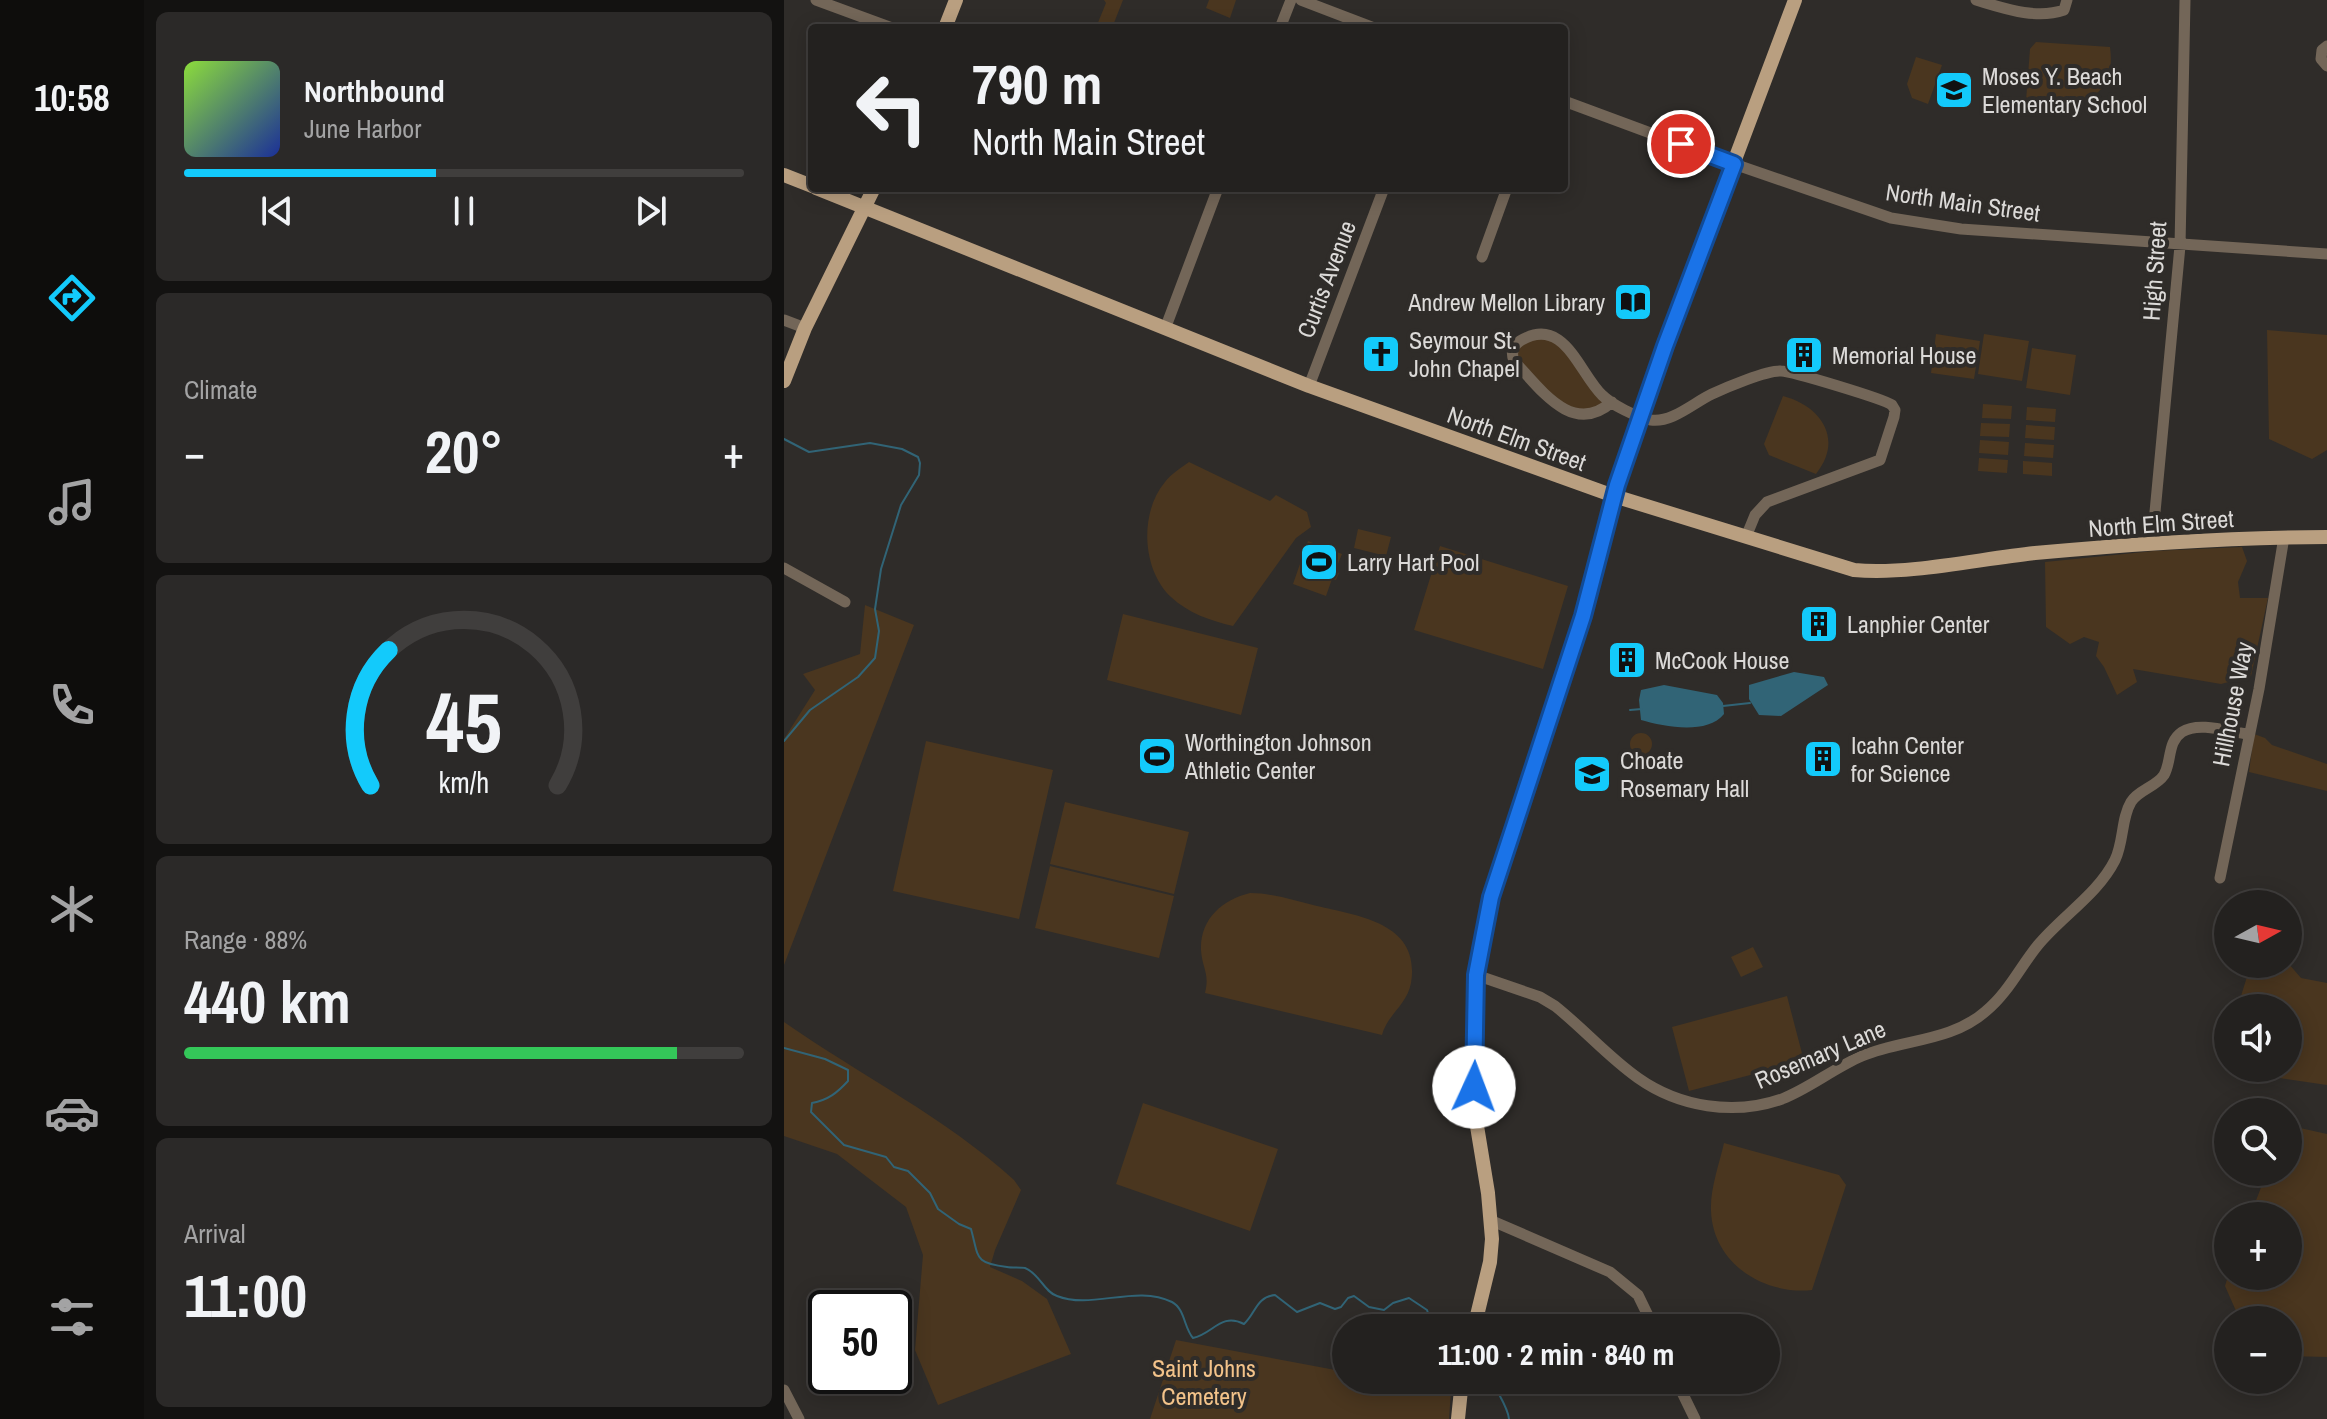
<!DOCTYPE html>
<meta charset="utf-8">
<style>
:root{--surface:#23211f;--page:#2b2928;--text:#f1f3f6;--muted:#a3a3a4;--line:#403e3d;--accent:#13cafb}
body{margin:0;font-family:"Archivo Narrow",sans-serif;background:var(--page);color:var(--text);height:100vh;display:flex;flex-direction:column;font-size:30px;white-space:nowrap}
*{box-sizing:border-box;margin:0}
p{font-size:26px;color:var(--muted)}
.icon{flex:none;width:44px;height:44px;fill:none;stroke:currentColor;stroke-width:2;stroke-linecap:round;stroke-linejoin:round}
.map{position:relative;flex:1;overflow:hidden}
.drawer{display:flex;flex-direction:column;gap:12px;padding:12px;background:#131211;width:640px}
.drawer>*{flex:none}
.hud{position:absolute;left:24px;top:24px;width:760px;height:168px;border-radius:8px;box-shadow:0 4px 20px #0003,0 0 0 2px var(--line);background:#23211f;color:var(--text);overflow:hidden}
.needle{width:52px;rotate:82deg}
.fabs{position:absolute;left:1430px;top:890px;display:grid;gap:16px}
.fabs a{display:grid;place-items:center;width:88px;height:88px;border-radius:50%;background:var(--surface);box-shadow:0 4px 20px #0003,0 0 0 2px var(--line);font-size:40px}
.speed{position:absolute;left:24px;top:1290px;display:flex;gap:16px;font-size:40px;font-weight:700;text-align:center}
.speed>*{display:grid;place-content:center;width:104px;height:104px;border-radius:50%;background:var(--surface);box-shadow:0 4px 20px #0003,0 0 0 2px var(--line);line-height:1}
.speed .limit{border:4px solid #111;border-radius:12px;background:#fff;color:#111}
.pin{position:absolute;display:grid;place-items:center;width:68px;height:68px;color:#fff;margin:-34px;border:4px solid #fff;border-radius:50%;box-shadow:0 2px 8px #0007}
.me{position:absolute;width:88px;margin:-44px;rotate:2deg;stroke-linejoin:round;filter:drop-shadow(0 0 6px #0008)}
.turn{display:flex;align-items:center;gap:28px;height:168px;padding:0 32px;font-size:36px}
.turn .icon{width:104px;height:104px;stroke-width:2.5}
.turn b{display:block;font-size:56px;line-height:68px}
.big{font-size:60px;font-weight:800;line-height:1.1}
.drawer .widget{flex:1;display:flex;flex-direction:column;justify-content:center;gap:12px;min-width:0;padding:0 28px;border-radius:12px;background:var(--page)}
.drawer .dial{align-items:center;gap:0}
.dial svg{height:208px;overflow:visible;fill:none;stroke:var(--line);stroke-width:7;stroke-linecap:round;text-anchor:middle}
.dial text{fill:var(--text);stroke:none}
.song{display:flex;align-items:center;gap:24px}
.cover{width:96px;height:96px;border-radius:12px;background:linear-gradient(135deg,hsl(90 70% 55%),hsl(230 70% 35%))}
.played{height:8px;border-radius:4px;background:linear-gradient(90deg,var(--accent) 45%,var(--line) 45%)}
.keys{display:flex;justify-content:space-around;direction:ltr}
.heat{display:flex;justify-content:space-between;align-items:center;font-size:44px;direction:ltr}
.charge{height:12px;border-radius:6px;background:linear-gradient(90deg,#34c759 88%,var(--line) 0)}
.trip{position:absolute;left:548px;top:1314px;width:448px;height:80px;border-radius:40px;background:var(--surface);box-shadow:0 4px 20px #0003,0 0 0 2px var(--line);font-weight:800;line-height:80px;text-align:center}
main{display:flex;flex:1;min-height:0}
.tabs{display:flex;flex-direction:column;width:144px;justify-content:space-around;align-items:center;background:#0e0d0c;color:var(--muted)}
.tabs .icon{width:56px;height:56px}
.tabs .on{color:var(--accent)}
.tabs b{font-size:36px;color:var(--text)}
.map>svg:first-child{display:block}
.green{fill:#4a361f}
.water{fill:#316476}
.lines{fill:none;stroke-linecap:round;stroke-linejoin:round}
.stream{stroke:#316476;stroke-width:2}
.minor{stroke:#736658;stroke-width:11}
.major{stroke:#b99f80;stroke-width:14}
.route-casing{stroke:#114b97;stroke-width:20}
.route{stroke:#1a73e8;stroke-width:14}
.labels{text-anchor:middle;dominant-baseline:central;stroke-width:8;stroke-linejoin:round;paint-order:stroke}
.poi-label{font-size:24px;fill:#dcdad8;stroke:#2f2c29;text-anchor:start}
.street-label{font-size:24px;fill:#dcdad8;stroke:#2f2c29}
.park-label{font-size:24px;fill:#f3c38a;stroke:#2f2c29}
</style>
<main>
<nav class="tabs">
<b>10:58</b>
<svg class="icon on" aria-label="directions" viewBox="0 0 24 24"><path d="M12 3l9 9-9 9-9-9zM9 14v-3h6M13 9l2 2-2 2"/></svg>
<svg class="icon" aria-label="music" viewBox="0 0 24 24"><path d="M9 18V5l10-2v13"/><circle cx="6" cy="18" r="3"/><circle cx="16" cy="16" r="3"/></svg>
<svg class="icon" aria-label="phone" viewBox="0 0 24 24"><path d="M5 4h4l2 5-3 2q2 4 5 5l2-3 5 2v4C11 20 4 13 5 4z"/></svg>
<svg class="icon" aria-label="climate" viewBox="0 0 24 24"><path d="M12 3v18M4 7l16 10M4 17L20 7"/></svg>
<svg class="icon" aria-label="car" viewBox="0 0 24 24"><path d="M5 17H2v-5l4-1 3-4h7l3 4 3 1v5h-3M9 17h6M6 11h13"/><circle cx="7" cy="17" r="2"/><circle cx="17" cy="17" r="2"/></svg>
<svg class="icon" aria-label="filters" viewBox="0 0 24 24"><path d="M4 7h16M4 17h16"/><circle cx="9" cy="7" r="2"/><circle cx="15" cy="17" r="2"/></svg>
</nav>
<section class="drawer">
<div class="widget">
<div class="song"><i class="cover"></i><div><b>Northbound</b><p>June Harbor</p></div></div>
<div class="played"></div>
<div class="keys"><svg class="icon" aria-label="previous" viewBox="0 0 24 24"><path d="M18 5L8 12l10 7zM5 5v14"/></svg><svg class="icon" aria-label="pause" viewBox="0 0 24 24"><path d="M8 5v14M16 5v14"/></svg><svg class="icon" aria-label="next" viewBox="0 0 24 24"><path d="M6 5l10 7-10 7zM19 5v14"/></svg></div>
</div>
<div class="widget"><p>Climate</p>
<div class="heat"><a>−</a><b class="big">20°</b><a>+</a></div>
</div>
<div class="widget dial"><svg viewBox="0 0 100 80">
<path d="M14 69A42 42 0 1 1 86 69"/>
<path d="M14 69A42 42 0 0 1 21 17" stroke="#13cafb"/>
<text x="50" y="56" font-size="32" font-weight="700">45</text>
<text x="50" y="72" font-size="11">km/h</text>
</svg></div>
<div class="widget"><p>Range · 88%</p><b class="big">440 km</b><div class="charge"></div></div>
<div class="widget"><p>Arrival</p><b class="big">11:00</b></div>
</section>
<div class="map">
<svg width="1543" height="1419" viewBox="0 0 1543 1419">
<rect width="100%" height="100%" fill="#2f2c29"/>
<path class="green" d="M 320,0 L 339,0 L 328,28 L 313,25 L 322,3 Z
M 425,0 L 452,0 L 446,18 L 422,8 Z
M 1252,42 L 1326,47 C 1334,107 1284,105 1241,114 L 1246,49 Z
M 1132,57 L 1158,65 L 1144,104 L 1128,98 L 1123,84 Z
M 1483,330 L 1543,335 L 1543,450 L 1528,459 L 1485,439 Z
M 1152,334 L 1196,341 L 1190,379 L 1147,373 Z
M 1200,334 L 1245,341 L 1238,381 L 1194,374 Z
M 763,336 L 790,354 L 825,404 L 800,415 L 767,402 L 728,354 L 742,338 Z
M 1248,348 L 1292,355 L 1286,395 L 1242,388 Z
M 999,396 C 1037,406 1060,439 1032,474 L 985,455 L 980,444 Z
M 1199,404 L 1228,406 L 1227,419 L 1198,418 Z
M 1243,407 L 1272,409 L 1271,422 L 1242,420 Z
M 1197,423 L 1226,424 L 1225,437 L 1196,436 Z
M 1242,425 L 1271,427 L 1270,440 L 1241,438 Z
M 1196,440 L 1225,442 L 1224,455 L 1195,453 Z
M 1241,443 L 1270,445 L 1269,458 L 1240,456 Z
M 1195,458 L 1224,460 L 1223,473 L 1194,471 Z
M 1239,461 L 1268,463 L 1268,476 L 1239,474 Z
M 405,462 L 486,501 L 492,495 L 523,512 L 527,527 L 512,538 L 449,626 C 427,621 404,613 387,597 C 358,570 355,513 381,482 C 387,474 397,468 405,462 Z
M 574,529 L 607,537 L 602,556 L 570,548 Z
M 524,541 L 558,554 L 551,571 L 555,573 L 552,580 L 548,579 L 542,596 L 509,584 Z
M 656,546 L 784,586 L 759,669 L 630,630 Z
M 1458,547 L 1463,561 L 1454,582 L 1456,598 L 1484,598 L 1467,676 L 1437,684 L 1349,669 L 1353,682 L 1333,695 L 1320,667 L 1312,656 L 1315,642 L 1300,637 L 1286,644 L 1262,627 L 1261,562 L 1370,551 Z
M 81,605 L 130,625 L 0,965 L 0,739 L 31,690 L 19,674 L 76,654 Z
M 339,614 L 474,648 L 457,715 L 323,680 Z
M846 744a11 11 0 1 1 22 0a11 11 0 1 1-22 0Z
M 1470,734 L 1481,738 L 1488,745 L 1543,764 L 1543,791 L 1465,772 Z
M 142,741 L 269,770 L 235,919 L 109,891 Z
M 281,802 L 405,832 L 390,894 L 266,864 Z
M 266,866 L 390,896 L 375,958 L 251,928 Z
M 466,893 C 489,893 511,901 533,906 C 575,916 637,923 627,983 C 623,1005 603,1015 598,1035 L 421,993 C 426,973 418,968 417,950 C 416,919 438,900 466,893 Z
M 969,947 L 979,967 L 957,977 L 947,957 Z
M 1504,963 L 1517,978 L 1543,983 L 1543,1085 L 1474,1075 L 1470,1068 L 1504,1068 L 1504,1008 L 1444,1008 L 1444,1028 L 1439,1021 L 1443,1007 L 1457,996 L 1467,964 Z
M 1003,996 L 1020,1061 L 905,1091 L 888,1027 Z
M 0,1022 C 76,1075 162,1118 230,1180 L 237,1190 L 211,1250 L 206,1267 L 238,1281 L 263,1299 L 287,1354 L 154,1405 L 131,1350 L 139,1255 L 122,1207 L 53,1154 L 0,1136 Z
M 359,1103 L 494,1149 L 466,1231 L 332,1184 Z
M 1507,1126 L 1543,1134 L 1543,1357 L 1504,1356 L 1504,1320 L 1456,1320 L 1441,1286 L 1444,1276 L 1504,1276 L 1504,1216 L 1466,1216 L 1483,1172 L 1504,1172 L 1504,1132 Z
M 940,1143 L 1055,1175 L 1062,1185 L 1028,1290 C 979,1295 929,1263 927,1211 C 926,1189 935,1165 940,1143 Z
M 392,1340 L 562,1372 L 562,1380 L 607,1380 L 667,1391 L 665,1419 L 366,1419 Z"/>
<path class="water" d="M 1010,672 L 1040,677 L 1044,685 L 997,716 L 975,715 L 965,699 L 965,685 Z
M 880,685 L 933,695 L 939,703 L 940,714 C 923,735 881,727 857,720 L 855,700 L 857,690 Z"/>
<g class="lines">
<path class="stream" d="M 0,439 L 25,452 L 86,443 L 118,449 L 134,457 L 136,463 L 135,475 L 117,505 L 97,569 L 91,609 L 95,631 L 91,658 L 74,677 L 26,710 L 0,741
M 939,706 L 966,703
M 846,710 L 858,709
M 0,1048 L 41,1059 L 64,1070 L 64,1081 C 53,1093 44,1100 28,1103 L 27,1112 L 60,1145 L 102,1157 L 110,1167 L 124,1171 L 146,1193 L 154,1209 L 175,1224 L 187,1229 C 195,1258 190,1263 223,1267 C 228,1268 236,1267 241,1268 C 255,1273 260,1292 273,1296 C 308,1310 352,1284 388,1302 C 401,1309 400,1328 409,1338 C 429,1334 437,1312 460,1324 C 472,1313 472,1297 491,1295 L 513,1312 L 536,1303 L 551,1309 L 557,1307 L 564,1298 L 570,1296 L 585,1307 L 600,1310 L 609,1303 L 625,1298 L 643,1310 L 649,1328
M 708,1380 C 713,1393 724,1407 725,1419"/>
<path class="minor" d="M 32,0 L 108,28
M 517,0 L 590,28
M 1192,0 C 1219,8 1252,20 1280,10 L 1283,0
M 496,28 L 507,0
M 1543,46 L 1538,50 L 1537,59 L 1543,66
M 780,101 L 950,164 L 1107,218 L 1177,229 L 1543,254
M 698,257 L 723,188
M 0,320 L 21,328
M 381,329 L 434,188
M 525,386 L 600,188
M 828,402 C 788,437 756,388 730,361 C 727,353 728,346 736,341 C 780,314 795,373 818,395 C 828,405 852,417 867,420 C 888,423 909,403 928,394 C 941,388 983,370 997,371 C 1007,371 1100,399 1108,405 L 1111,410 L 1110,417 L 1096,460 L 983,502 L 971,515 L 962,537
M 1368,544 L 1396,246 L 1401,0
M 0,568 L 61,602
M 1436,878 L 1475,689 L 1500,537
M 692,975 L 756,997 L 771,1006 C 800,1029 824,1057 854,1078 C 895,1107 950,1116 998,1099 C 1026,1088 1050,1068 1078,1056 C 1119,1039 1167,1042 1202,1011 C 1224,993 1236,967 1254,945 C 1278,916 1314,894 1331,860 C 1340,841 1337,819 1347,802 C 1354,790 1372,787 1380,775 C 1388,761 1383,742 1398,732 C 1415,721 1446,732 1464,734
M 706,1220 L 826,1272 L 854,1295 L 870,1328
M 892,1380 L 911,1419
M 0,1390 L 15,1419"/>
<path class="major" d="M 161,28 L 172,0
M 0,175 L 28,186
M 32,188 L 525,386 L 830,496 L 1070,570 C 1126,575 1194,559 1251,553 C 1348,544 1446,537 1543,537
M 0,381 L 21,328 L 90,188
M 690,1328 L 706,1262 L 708,1239 L 704,1193 L 692,1120 L 690,1087 L 692,975 L 707,897 L 799,616 L 833,485 L 880,348 L 1011,0
M 674,1419 L 678,1380"/>
</g>
<g class="lines">
<defs>
<path id="route" d="M 690,1087 L 692,975 L 707,897 L 799,616 L 833,485 L 881,346 L 950,164 L 897,144"/>
</defs>
<use href="#route" class="route-casing"/>
<use href="#route" class="route"/>
</g>
<defs>
<symbol id="school-square" viewBox="-11 -11 22 22"><rect x="-9" y="-9" width="18" height="18" rx="4" fill="#13cafb" stroke="#2f2c29"/><path d="M0-5L7-2L0 1L-7-2ZM-4 1L0 2.5L4 1V4Q0 6-4 4Z" fill="#111"/></symbol>
<symbol id="library-square" viewBox="-11 -11 22 22"><rect x="-9" y="-9" width="18" height="18" rx="4" fill="#13cafb" stroke="#2f2c29"/><path d="M-6-4Q-3-5.5-.7-3.5V5Q-3 3-6 4ZM6-4Q3-5.5 .7-3.5V5Q3 3 6 4Z" fill="#111"/></symbol>
<symbol id="church-square" viewBox="-11 -11 22 22"><rect x="-9" y="-9" width="18" height="18" rx="4" fill="#13cafb" stroke="#2f2c29"/><path d="M-1.2-6h2.4v3.5h3.3v2.4h-3.3V6h-2.4V-.1h-3.3v-2.4h3.3Z" fill="#111"/></symbol>
<symbol id="building-square" viewBox="-11 -11 22 22"><rect x="-9" y="-9" width="18" height="18" rx="4" fill="#13cafb" stroke="#2f2c29"/><path d="M-4-6H4V6H1V3H-1V6H-4ZM-2.5-4.3h1.7v1.8h-1.7ZM.8-4.3h1.7v1.8H.8ZM-2.5-1h1.7V.8h-1.7ZM.8-1h1.7V.8H.8Z" fill="#111"/></symbol>
<symbol id="stadium-square" viewBox="-11 -11 22 22"><rect x="-9" y="-9" width="18" height="18" rx="4" fill="#13cafb" stroke="#2f2c29"/><path d="M0-5a6.5 5 0 1 0 0 10a6.5 5 0 1 0 0-10ZM-3.5-1.8h7v3.6h-7Z" fill="#111"/></symbol>
<symbol id="university-square" viewBox="-11 -11 22 22"><rect x="-9" y="-9" width="18" height="18" rx="4" fill="#13cafb" stroke="#2f2c29"/><path d="M0-5L7-2L0 1L-7-2ZM-4 1L0 2.5L4 1V4Q0 6-4 4Z" fill="#111"/></symbol>
</defs>
<g fill-rule="evenodd">
<use href="#school-square" x="1148" y="68" width="44" height="44"/>
<use href="#library-square" x="827" y="280" width="44" height="44"/>
<use href="#church-square" x="575" y="332" width="44" height="44"/>
<use href="#building-square" x="998" y="333" width="44" height="44"/>
<use href="#stadium-square" x="513" y="540" width="44" height="44"/>
<use href="#building-square" x="1013" y="602" width="44" height="44"/>
<use href="#building-square" x="821" y="638" width="44" height="44"/>
<use href="#stadium-square" x="351" y="734" width="44" height="44"/>
<use href="#building-square" x="1017" y="737" width="44" height="44"/>
<use href="#university-square" x="786" y="752" width="44" height="44"/>
</g>
<g class="labels">
<g class="poi-label">
<text x="1198" y="76">Moses Y. Beach<tspan x="1198" dy="28">Elementary School</tspan></text>
<text x="821" y="302" text-anchor="end">Andrew Mellon Library</text>
<text x="625" y="340">Seymour St.<tspan x="625" dy="28">John Chapel</tspan></text>
<text x="1048" y="355">Memorial House</text>
<text x="563" y="562">Larry Hart Pool</text>
<text x="1063" y="624">Lanphier Center</text>
<text x="871" y="660">McCook House</text>
<text x="401" y="742">Worthington Johnson<tspan x="401" dy="28">Athletic Center</tspan></text>
<text x="1067" y="745">Icahn Center<tspan x="1067" dy="28">for Science</tspan></text>
<text x="836" y="760">Choate<tspan x="836" dy="28">Rosemary Hall</tspan></text>
</g>
<g class="street-label">
<text transform="translate(1179 202) rotate(8)">North Main Street</text>
<text transform="translate(1370 271) rotate(-86)">High Street</text>
<text transform="translate(542 279) rotate(-69)">Curtis Avenue</text>
<text transform="translate(733 438) rotate(20)">North Elm Street</text>
<text transform="translate(1377 523) rotate(-4)">North Elm Street</text>
<text transform="translate(1448 704) rotate(-79)">Hillhouse Way</text>
<text transform="translate(1036 1054) rotate(-23)">Rosemary Lane</text>
</g>
<g class="park-label">
<text x="420" y="1368">Saint Johns<tspan x="420" dy="28">Cemetery</tspan></text>
</g>
</g>
</svg>
<div class="fabs">
<a><svg class="needle" viewBox="-14 -14 28 28"><path d="M0-13l5 13h-10z" fill="#e53935"/><path d="M0 13l5-13h-10z" fill="#a3a3a4"/></svg></a>
<a><svg class="icon" aria-label="sound" viewBox="0 0 24 24"><path d="M4 9h4l5-4v14l-5-4H4zM17 9q2 3 0 6"/></svg></a>
<a><svg class="icon" aria-label="search" viewBox="0 0 24 24"><circle cx="10" cy="10" r="6"/><path d="M15 15l6 6"/></svg></a>
<a>+</a>
<a>−</a>
</div>
<div class="speed"><div class="limit">50</div></div>
<div class="pin" style="left:897px;top:144px;background:#d93025"><svg class="icon" aria-label="arrive" viewBox="0 0 24 24"><path d="M6 21V4h12l-3 4 3 4H6"/></svg></div>
<svg class="me" style="left:690px;top:1087px" viewBox="-20 -20 40 40"><circle r="19" fill="#fff"/><path d="M0-13L10 11 0 6-10 11z" fill="#1a73e8"/></svg>
<div class="trip">11:00 · 2 min · 840 m</div>
<div class="hud">
<div class="turn"><svg class="icon" aria-label="left" viewBox="0 0 24 24"><path d="M17 20v-9H6M10 6l-5 5 5 5"/></svg><div><b>790 m</b>North Main Street</div></div>
</div>
</div>
</main>
